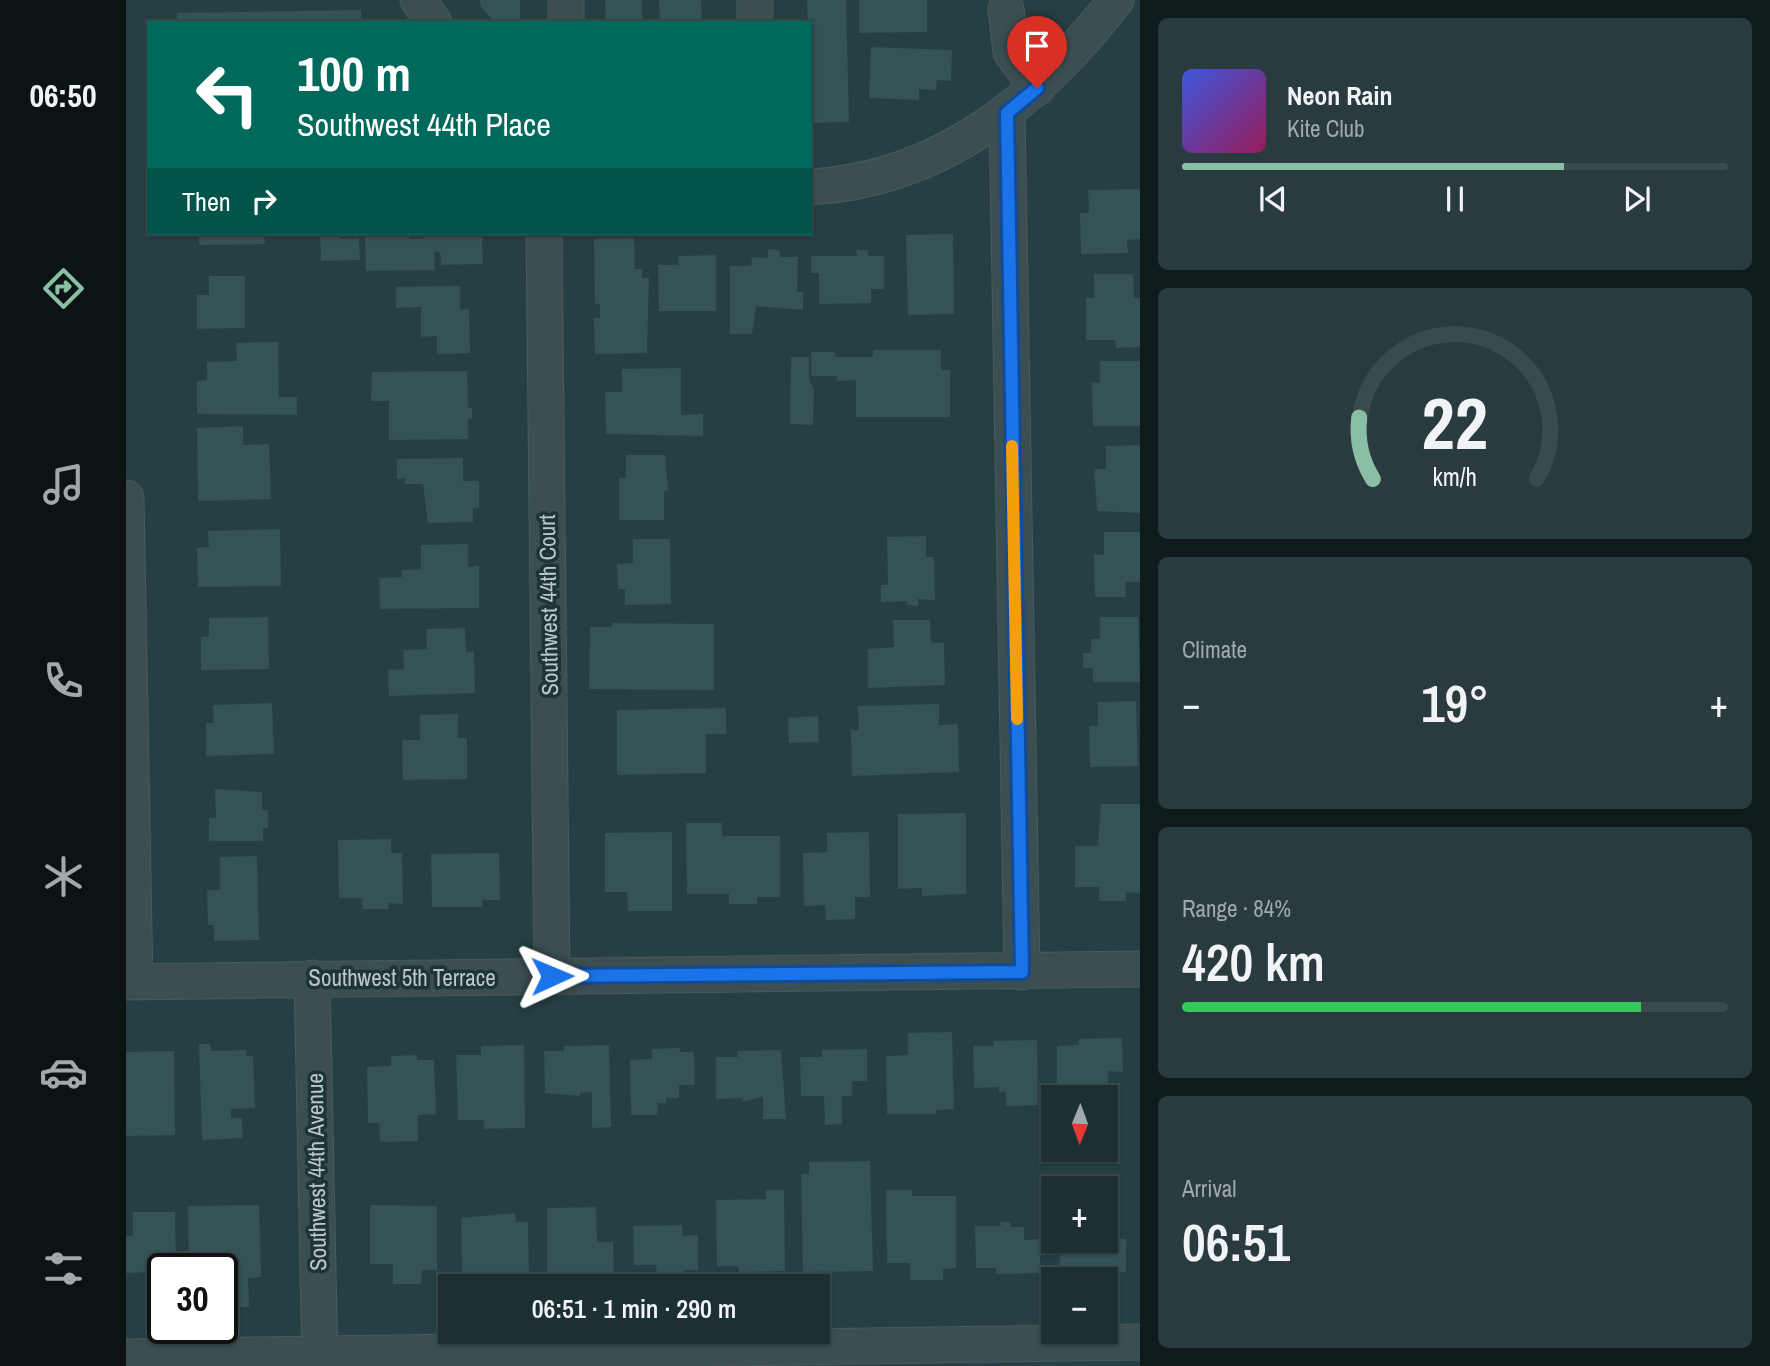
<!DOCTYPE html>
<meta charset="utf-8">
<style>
:root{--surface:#1c2f32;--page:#293b3e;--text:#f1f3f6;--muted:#a0a9ac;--line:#3a4a4d;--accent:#8abfa5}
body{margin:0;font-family:"Archivo Narrow",sans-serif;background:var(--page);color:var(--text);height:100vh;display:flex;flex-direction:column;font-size:26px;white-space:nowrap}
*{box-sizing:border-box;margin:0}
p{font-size:23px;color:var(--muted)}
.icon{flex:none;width:38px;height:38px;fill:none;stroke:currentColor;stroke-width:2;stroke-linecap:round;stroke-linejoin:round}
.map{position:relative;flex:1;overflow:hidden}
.panel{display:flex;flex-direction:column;gap:18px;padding:18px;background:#0f1a1c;width:630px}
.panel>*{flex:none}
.guide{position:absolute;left:21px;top:21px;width:665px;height:214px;border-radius:0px;box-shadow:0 2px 5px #0004,0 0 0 2px var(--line);background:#00695c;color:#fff;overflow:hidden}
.needle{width:46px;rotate:181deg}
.fabs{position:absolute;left:915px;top:1085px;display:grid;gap:14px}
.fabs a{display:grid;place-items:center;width:77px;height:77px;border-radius:0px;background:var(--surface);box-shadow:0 2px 5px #0004,0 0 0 2px var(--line);font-size:35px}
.speed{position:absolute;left:21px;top:1253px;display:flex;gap:14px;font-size:35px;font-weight:700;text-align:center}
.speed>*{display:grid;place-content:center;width:91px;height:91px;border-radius:50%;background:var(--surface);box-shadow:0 2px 5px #0004,0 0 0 2px var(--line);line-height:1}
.speed .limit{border:4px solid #111;border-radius:10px;background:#fff;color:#111}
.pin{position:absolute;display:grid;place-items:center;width:60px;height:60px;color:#fff;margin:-72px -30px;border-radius:50% 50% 50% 0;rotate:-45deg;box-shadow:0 0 7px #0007}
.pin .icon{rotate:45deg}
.me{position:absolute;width:77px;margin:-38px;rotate:89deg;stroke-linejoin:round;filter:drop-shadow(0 0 5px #0008)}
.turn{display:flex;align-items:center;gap:24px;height:147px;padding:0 35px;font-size:32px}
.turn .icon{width:91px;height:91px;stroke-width:2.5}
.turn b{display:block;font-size:49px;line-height:60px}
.then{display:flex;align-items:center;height:66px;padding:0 35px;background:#0003;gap:14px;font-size:26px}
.big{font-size:52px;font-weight:600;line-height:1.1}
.panel .card{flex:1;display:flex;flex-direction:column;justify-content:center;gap:10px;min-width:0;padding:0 24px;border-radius:10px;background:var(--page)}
.panel .dial{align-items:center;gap:0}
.dial svg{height:182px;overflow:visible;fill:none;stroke:var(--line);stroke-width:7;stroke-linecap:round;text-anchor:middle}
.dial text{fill:var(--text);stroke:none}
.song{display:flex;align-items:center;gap:21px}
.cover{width:84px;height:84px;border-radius:10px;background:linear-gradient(135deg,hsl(230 70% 55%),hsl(330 70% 35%))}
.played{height:7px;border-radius:4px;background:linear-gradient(90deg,var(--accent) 70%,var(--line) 70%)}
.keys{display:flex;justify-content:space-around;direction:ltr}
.heat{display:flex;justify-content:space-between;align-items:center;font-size:38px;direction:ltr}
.charge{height:10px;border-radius:5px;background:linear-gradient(90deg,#34c759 84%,var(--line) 0)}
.trip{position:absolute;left:312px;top:1274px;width:392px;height:70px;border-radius:0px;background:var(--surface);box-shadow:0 2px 5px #0004,0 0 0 2px var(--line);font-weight:600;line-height:70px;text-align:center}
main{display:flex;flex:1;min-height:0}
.tabs{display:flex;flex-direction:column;width:126px;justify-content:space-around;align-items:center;background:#0b1314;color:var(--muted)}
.tabs .icon{width:49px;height:49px}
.tabs .active{color:var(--accent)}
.tabs b{font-size:32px;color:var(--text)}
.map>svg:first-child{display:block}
.building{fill:#355256}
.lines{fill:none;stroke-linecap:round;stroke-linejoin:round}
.minor-casing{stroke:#475b5e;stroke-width:37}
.minor{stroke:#3b4f52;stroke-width:35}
.route-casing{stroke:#114b97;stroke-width:18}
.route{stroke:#1a73e8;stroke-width:12}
.slow{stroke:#f59e0b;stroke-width:12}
.labels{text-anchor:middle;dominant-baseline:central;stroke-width:7;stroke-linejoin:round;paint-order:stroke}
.street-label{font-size:23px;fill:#b8c8cc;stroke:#1f3437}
</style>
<main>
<nav class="tabs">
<b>06:50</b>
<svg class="icon active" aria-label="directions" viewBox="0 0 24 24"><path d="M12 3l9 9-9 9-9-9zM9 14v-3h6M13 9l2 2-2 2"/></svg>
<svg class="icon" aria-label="music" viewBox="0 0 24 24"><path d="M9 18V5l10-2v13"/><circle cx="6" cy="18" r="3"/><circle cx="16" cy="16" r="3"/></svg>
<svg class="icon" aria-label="phone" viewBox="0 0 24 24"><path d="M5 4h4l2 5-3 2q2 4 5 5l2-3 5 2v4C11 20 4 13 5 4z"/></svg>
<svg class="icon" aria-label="climate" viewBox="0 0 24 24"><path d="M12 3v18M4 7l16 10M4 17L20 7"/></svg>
<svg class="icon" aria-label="car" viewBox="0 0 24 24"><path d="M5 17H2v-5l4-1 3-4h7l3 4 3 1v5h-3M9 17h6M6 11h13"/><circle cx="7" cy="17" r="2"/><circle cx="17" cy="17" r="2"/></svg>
<svg class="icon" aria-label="filters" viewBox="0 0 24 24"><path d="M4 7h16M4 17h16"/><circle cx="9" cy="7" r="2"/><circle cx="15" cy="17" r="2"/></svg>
</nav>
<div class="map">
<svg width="1014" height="1366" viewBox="0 0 1014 1366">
<rect width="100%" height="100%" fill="#263f42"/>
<path class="building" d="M 354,0 L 394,0 L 394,23 L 369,23 L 355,7 Z
M 479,0 L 516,0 L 516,23 L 480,23 Z
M 533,0 L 575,0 L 576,23 L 534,23 Z
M 681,0 L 720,0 L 723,122 L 685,123 Z
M 733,0 L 801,0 L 801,32 L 733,33 Z
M 235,10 L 235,23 L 51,23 L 51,13 Z
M 745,47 L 826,50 L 825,81 L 811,80 L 810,90 L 793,89 L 793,100 L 743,98 Z
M 1014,189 L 1014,239 L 1001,240 L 1002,253 L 955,254 L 954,213 L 963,213 L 962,190 Z
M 73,233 L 138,233 L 139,244 L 73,245 Z
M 194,233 L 214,233 L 214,239 L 233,238 L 234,260 L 195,261 Z
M 244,233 L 278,233 L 283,235 L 283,239 L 297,239 L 298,233 L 356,233 L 357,264 L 315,265 L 314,252 L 308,252 L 309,270 L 240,271 L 239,236 L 244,236 Z
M 827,234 L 828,314 L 782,315 L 780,235 Z
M 508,238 L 509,269 L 516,269 L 516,278 L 523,278 L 521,353 L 469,354 L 468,318 L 474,318 L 474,304 L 469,304 L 468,239 Z
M 642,249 L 653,250 L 654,257 L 672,257 L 671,292 L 677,292 L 677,310 L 630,306 L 626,334 L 604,334 L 604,266 L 625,266 L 626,257 L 642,258 Z
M 730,250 L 742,250 L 742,256 L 758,256 L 758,289 L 745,289 L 745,303 L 693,304 L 693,273 L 685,273 L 685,256 L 731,256 Z
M 590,255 L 590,311 L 533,311 L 532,265 L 553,265 L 552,256 Z
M 968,274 L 1007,274 L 1008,298 L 1014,298 L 1014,347 L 990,348 L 989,340 L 960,340 L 960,298 L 968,298 Z
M 83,276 L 119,276 L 119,328 L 71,329 L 71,295 L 83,295 Z
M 334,286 L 334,310 L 343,309 L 344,353 L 311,354 L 311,336 L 295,337 L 295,307 L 270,308 L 270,287 Z
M 152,342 L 153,397 L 171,397 L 171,415 L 71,414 L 71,381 L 81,380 L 81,362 L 111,361 L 110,343 Z
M 747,350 L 815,350 L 815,370 L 824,370 L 824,417 L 730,417 L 730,380 L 711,381 L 711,376 L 685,376 L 685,352 L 709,352 L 709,357 L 747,357 Z
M 665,357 L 683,357 L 683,381 L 688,389 L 687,425 L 664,424 Z
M 974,361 L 1014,361 L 1014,426 L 967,426 L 966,382 L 974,383 Z
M 555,368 L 555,415 L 577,414 L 577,436 L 480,434 L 479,392 L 496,392 L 496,369 Z
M 341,371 L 342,408 L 346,408 L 346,419 L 342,419 L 342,439 L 263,440 L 263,401 L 245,401 L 246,372 Z
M 117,426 L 117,445 L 143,444 L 145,499 L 72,501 L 71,428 Z
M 1014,445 L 1014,513 L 971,511 L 968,469 L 980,469 L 980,446 Z
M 500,455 L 539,455 L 542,491 L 538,491 L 538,520 L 493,520 L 493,478 L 500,478 Z
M 337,458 L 337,481 L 353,481 L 353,508 L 347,508 L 347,522 L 302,523 L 297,484 L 279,484 L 279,478 L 271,479 L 271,459 Z
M 154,529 L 155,586 L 72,587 L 71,548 L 83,547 L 82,531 Z
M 978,532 L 1014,532 L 1014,582 L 999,582 L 1000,597 L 969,597 L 968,554 L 978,555 Z
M 800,536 L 800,557 L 808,557 L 809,600 L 792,599 L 792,606 L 781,605 L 781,601 L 755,602 L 755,585 L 762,585 L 761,537 Z
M 507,539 L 544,539 L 545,604 L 499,605 L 499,589 L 492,589 L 491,564 L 507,563 Z
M 342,544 L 342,567 L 353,566 L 353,608 L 254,609 L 253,578 L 276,577 L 276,570 L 295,569 L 295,545 Z
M 142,617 L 143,669 L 75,670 L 75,637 L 83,637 L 83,618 Z
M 974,617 L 1012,617 L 1014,682 L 967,682 L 967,668 L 957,668 L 957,653 L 965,653 L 965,639 L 974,639 Z
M 767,620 L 804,620 L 805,642 L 818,643 L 819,685 L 742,688 L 742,649 L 768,647 Z
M 486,623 L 588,624 L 588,690 L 463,689 L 464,627 L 486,627 Z
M 339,628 L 340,652 L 348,651 L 349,693 L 263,696 L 262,670 L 278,669 L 277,650 L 301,649 L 300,629 Z
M 1010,701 L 1012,766 L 964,767 L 963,726 L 972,726 L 972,702 Z
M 146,703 L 148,754 L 80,756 L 80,723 L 88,723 L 87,705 Z
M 813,704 L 813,725 L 832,724 L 833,772 L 726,776 L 725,730 L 733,730 L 732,706 Z
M 600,708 L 600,734 L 580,734 L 580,773 L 491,775 L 491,710 Z
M 332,714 L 332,738 L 341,738 L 341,779 L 277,780 L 276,740 L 294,740 L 294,715 Z
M 692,716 L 693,742 L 663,743 L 662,718 Z
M 89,789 L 136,792 L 136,810 L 142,810 L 142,828 L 137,828 L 137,841 L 83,841 L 83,818 L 90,818 Z
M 975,804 L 1014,804 L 1014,893 L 1000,892 L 1000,901 L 973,901 L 973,887 L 949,887 L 949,846 L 972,846 Z
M 840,813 L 840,894 L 796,896 L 796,888 L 772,889 L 772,814 Z
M 560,823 L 596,823 L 596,836 L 654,836 L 654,897 L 631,897 L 631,904 L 603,904 L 603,894 L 561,894 Z
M 546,832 L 546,911 L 502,911 L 501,892 L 479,892 L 479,833 Z
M 743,832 L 744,897 L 729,897 L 729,919 L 700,920 L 699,905 L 678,906 L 677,853 L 701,852 L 701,833 Z
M 265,839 L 265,853 L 276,853 L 277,904 L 262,903 L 263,909 L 237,909 L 236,898 L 213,898 L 212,840 Z
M 373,853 L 374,900 L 356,900 L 356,907 L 306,907 L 305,854 Z
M 131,856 L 133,940 L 88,941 L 88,925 L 82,925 L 81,890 L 94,890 L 94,857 Z
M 826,1032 L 828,1109 L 810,1110 L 810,1114 L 761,1114 L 760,1056 L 782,1055 L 782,1033 Z
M 996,1038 L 997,1072 L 982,1071 L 982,1086 L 968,1085 L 968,1091 L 958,1090 L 958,1086 L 931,1086 L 931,1046 L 953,1045 L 953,1039 Z
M 911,1040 L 912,1105 L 880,1106 L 880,1092 L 873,1092 L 873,1087 L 848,1088 L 847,1046 L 868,1046 L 867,1041 Z
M 73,1044 L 84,1044 L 85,1051 L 120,1050 L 120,1056 L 127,1056 L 129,1108 L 105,1109 L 105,1118 L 116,1118 L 117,1138 L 76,1140 Z
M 398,1045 L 399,1128 L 358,1129 L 358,1120 L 332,1120 L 330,1055 L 355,1055 L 355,1046 Z
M 483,1045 L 485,1127 L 466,1128 L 466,1092 L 454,1093 L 454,1096 L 419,1093 L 418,1051 L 438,1051 L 438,1046 Z
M 554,1048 L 554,1052 L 568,1052 L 569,1085 L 553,1085 L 553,1098 L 540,1098 L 540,1103 L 531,1103 L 532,1115 L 505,1115 L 504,1060 L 526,1059 L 526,1049 Z
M 741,1049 L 741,1081 L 726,1081 L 726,1096 L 716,1096 L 716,1124 L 699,1125 L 698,1096 L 675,1096 L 674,1057 L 696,1057 L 696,1050 Z
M 655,1050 L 660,1119 L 637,1119 L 637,1097 L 616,1102 L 617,1098 L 590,1099 L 590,1057 L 612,1057 L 611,1051 Z
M 48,1051 L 49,1135 L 0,1136 L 0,1052 Z
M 291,1055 L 291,1060 L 308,1060 L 310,1114 L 292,1115 L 292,1141 L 254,1142 L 253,1123 L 242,1123 L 241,1067 L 265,1066 L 265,1056 Z
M 744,1161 L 747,1271 L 677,1272 L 675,1174 L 683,1174 L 683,1162 Z
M 640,1190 L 658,1190 L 659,1271 L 613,1272 L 612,1266 L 591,1266 L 590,1200 L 640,1199 Z
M 760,1190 L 786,1190 L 786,1196 L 830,1196 L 830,1268 L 817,1269 L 817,1280 L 784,1280 L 784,1263 L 761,1263 Z
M 133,1205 L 135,1277 L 122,1278 L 123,1307 L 96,1307 L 96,1269 L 63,1269 L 62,1206 Z
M 244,1205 L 311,1206 L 311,1270 L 296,1270 L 295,1284 L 267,1284 L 267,1264 L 244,1264 Z
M 470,1207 L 471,1242 L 487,1242 L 488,1279 L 442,1280 L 442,1273 L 421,1274 L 421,1208 Z
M 7,1212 L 49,1212 L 50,1269 L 37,1269 L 37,1281 L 27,1281 L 27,1272 L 0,1273 L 0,1236 L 7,1236 Z
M 389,1213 L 390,1222 L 402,1222 L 403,1281 L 358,1282 L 358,1275 L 336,1275 L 335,1218 Z
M 980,1219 L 984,1219 L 984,1239 L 1000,1239 L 1000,1272 L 957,1276 L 957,1266 L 934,1267 L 934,1241 L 980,1241 Z
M 874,1222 L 884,1222 L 884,1227 L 898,1227 L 898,1240 L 914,1239 L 914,1273 L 870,1274 L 870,1268 L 850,1268 L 849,1226 L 875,1226 Z
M 556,1225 L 556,1236 L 572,1235 L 572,1270 L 558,1270 L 558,1274 L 531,1275 L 530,1265 L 508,1265 L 507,1226 Z"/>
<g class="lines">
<defs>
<path id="minor" d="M 292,0 L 308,23
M 440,0 L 440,23
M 629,0 L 629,23
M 880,9 L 885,52 L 911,88
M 881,113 L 896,972
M 684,187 C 815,180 913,99 990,0
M 418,233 L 426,976
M 0,498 L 9,982
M 186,978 L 194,1366
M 0,982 L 1014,969
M 0,1357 L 1014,1342"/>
</defs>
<use href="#minor" class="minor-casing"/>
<use href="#minor" class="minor"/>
</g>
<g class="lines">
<defs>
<path id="route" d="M 426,976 L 896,972 L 881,113 L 911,88"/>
</defs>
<use href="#route" class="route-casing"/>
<use href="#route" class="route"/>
<path class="slow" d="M 886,446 L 891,719"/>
</g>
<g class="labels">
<g class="street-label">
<text transform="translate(422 605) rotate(-91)">Southwest 44th Court</text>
<text x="276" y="977">Southwest 5th Terrace</text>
<text transform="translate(190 1172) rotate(-91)">Southwest 44th Avenue</text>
</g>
</g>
</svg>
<div class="fabs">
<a><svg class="needle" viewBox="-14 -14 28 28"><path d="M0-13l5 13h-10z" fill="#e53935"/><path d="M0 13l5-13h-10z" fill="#a0a9ac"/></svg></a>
<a>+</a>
<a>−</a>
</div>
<div class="speed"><div class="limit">30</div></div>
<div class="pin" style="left:911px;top:88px;background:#d93025"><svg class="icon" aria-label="arrive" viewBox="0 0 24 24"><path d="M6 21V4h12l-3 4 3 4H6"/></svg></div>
<svg class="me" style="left:426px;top:976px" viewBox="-20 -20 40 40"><path d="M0-17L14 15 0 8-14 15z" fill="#1a73e8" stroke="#fff" stroke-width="4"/></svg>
<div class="trip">06:51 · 1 min · 290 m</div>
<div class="guide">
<div class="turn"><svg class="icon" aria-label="left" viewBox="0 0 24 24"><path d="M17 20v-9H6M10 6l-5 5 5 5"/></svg><div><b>100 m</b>Southwest 44th Place</div></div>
<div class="then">Then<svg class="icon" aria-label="right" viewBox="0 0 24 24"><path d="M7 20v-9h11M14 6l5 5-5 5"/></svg></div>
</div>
</div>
<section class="panel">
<div class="card">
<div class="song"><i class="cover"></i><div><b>Neon Rain</b><p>Kite Club</p></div></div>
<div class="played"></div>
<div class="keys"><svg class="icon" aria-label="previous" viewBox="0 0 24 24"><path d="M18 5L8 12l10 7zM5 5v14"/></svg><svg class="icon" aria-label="pause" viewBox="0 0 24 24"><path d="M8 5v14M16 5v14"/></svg><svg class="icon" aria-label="next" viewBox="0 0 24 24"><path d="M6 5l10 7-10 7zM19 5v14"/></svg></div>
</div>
<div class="card dial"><svg viewBox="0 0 100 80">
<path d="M14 69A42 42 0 1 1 86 69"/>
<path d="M14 69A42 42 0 0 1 8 42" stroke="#8abfa5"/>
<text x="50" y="56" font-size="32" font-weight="700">22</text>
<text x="50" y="72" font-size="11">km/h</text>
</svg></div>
<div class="card"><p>Climate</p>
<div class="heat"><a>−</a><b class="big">19°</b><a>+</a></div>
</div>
<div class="card"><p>Range · 84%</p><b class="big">420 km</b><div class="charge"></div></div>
<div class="card"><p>Arrival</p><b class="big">06:51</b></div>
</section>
</main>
